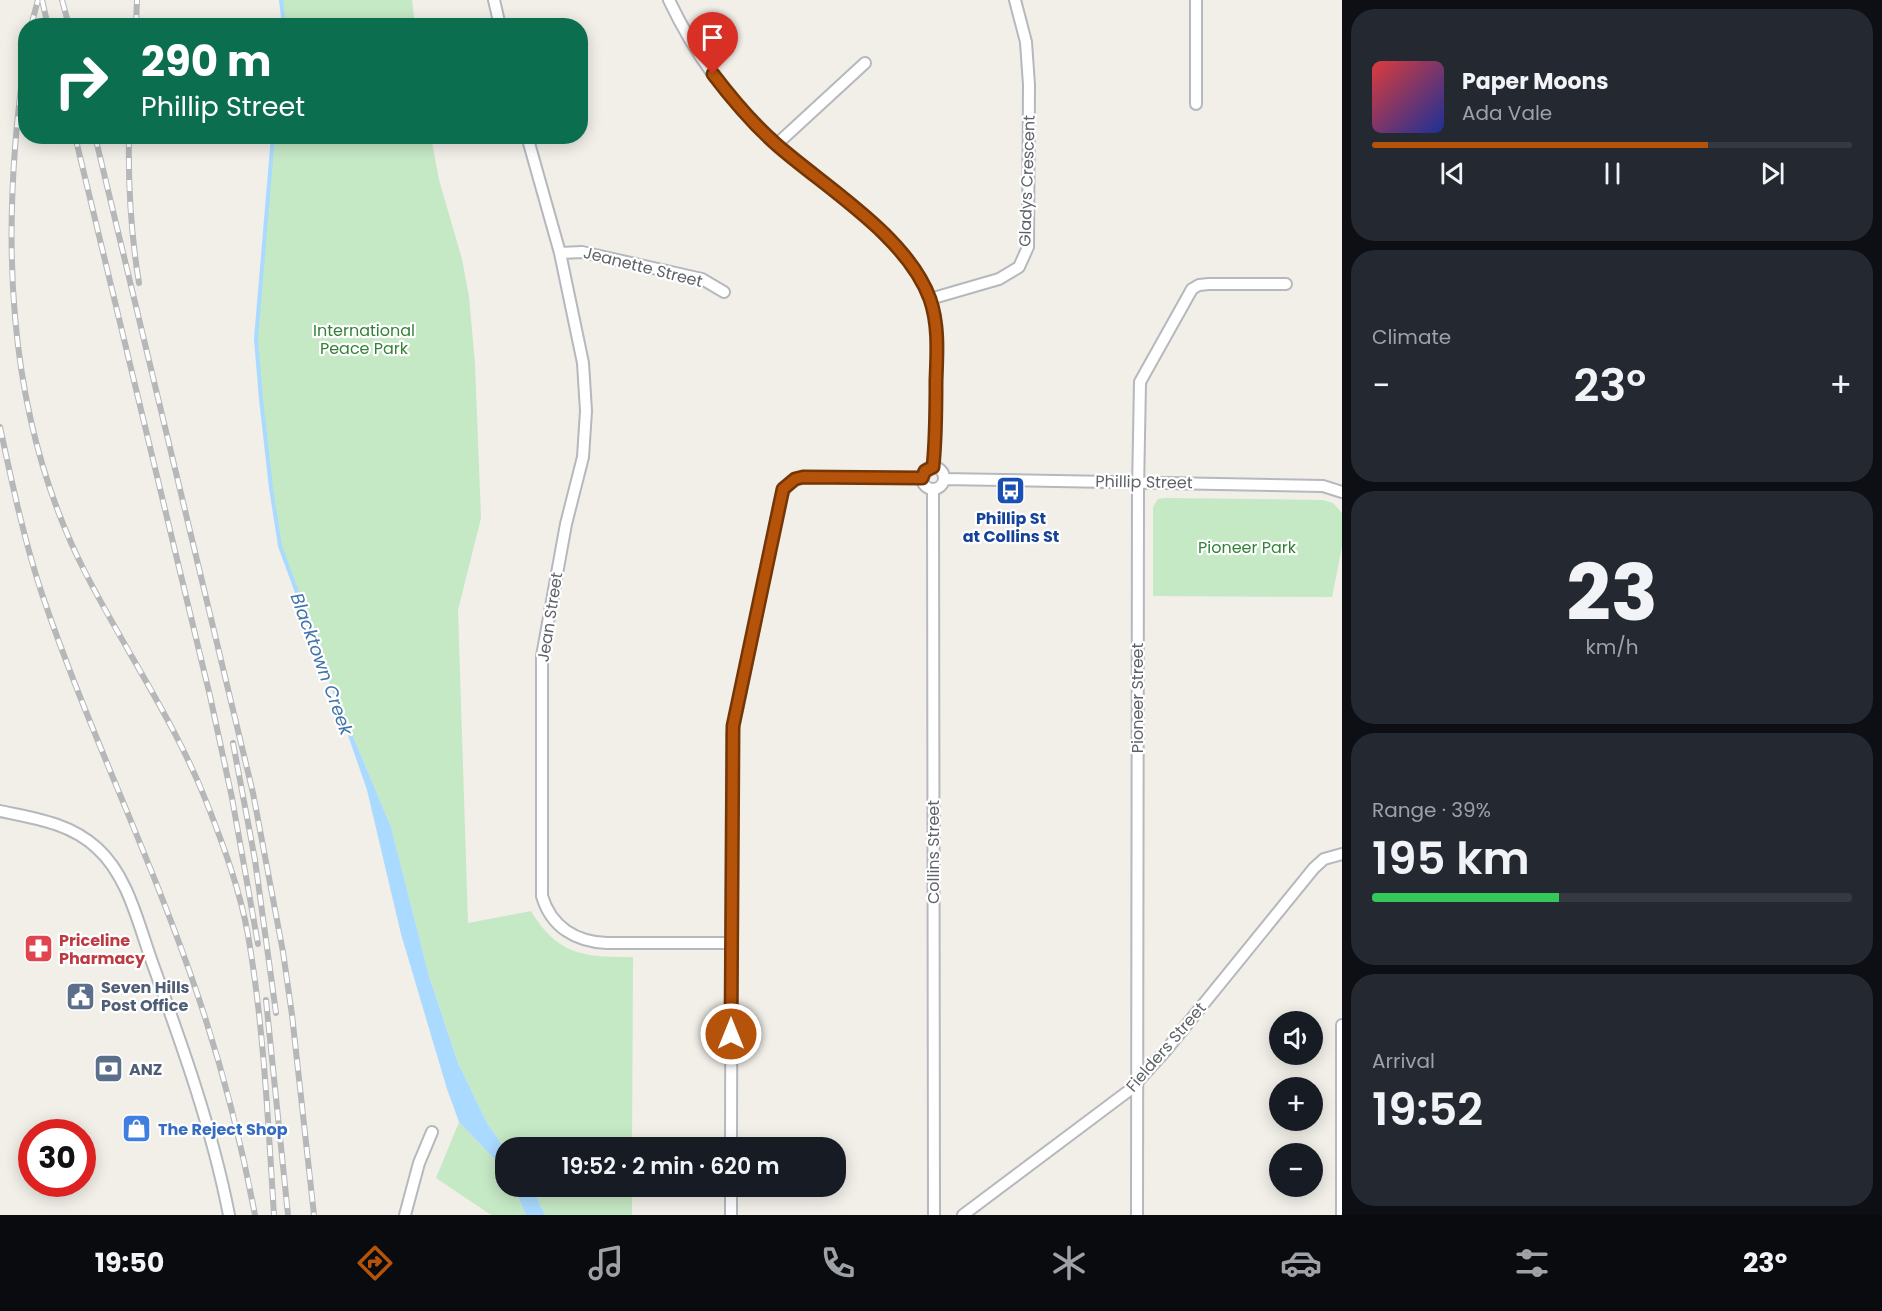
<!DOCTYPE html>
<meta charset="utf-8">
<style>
:root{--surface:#171b24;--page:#242831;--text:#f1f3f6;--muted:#9ea1a6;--line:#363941;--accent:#b45309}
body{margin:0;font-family:Poppins,sans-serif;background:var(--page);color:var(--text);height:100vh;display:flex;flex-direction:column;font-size:22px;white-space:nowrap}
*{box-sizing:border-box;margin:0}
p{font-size:20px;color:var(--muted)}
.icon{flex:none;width:33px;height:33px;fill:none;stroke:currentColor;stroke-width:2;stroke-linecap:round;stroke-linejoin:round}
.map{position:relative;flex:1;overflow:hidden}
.sheet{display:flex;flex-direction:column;gap:9px;padding:9px;background:#0d0f14;width:540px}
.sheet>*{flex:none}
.top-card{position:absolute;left:18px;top:18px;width:570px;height:126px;border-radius:24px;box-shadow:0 3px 15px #0003;background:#0b6e4f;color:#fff;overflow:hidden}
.tools{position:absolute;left:1269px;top:1011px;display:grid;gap:12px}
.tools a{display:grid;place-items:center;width:54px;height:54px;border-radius:50%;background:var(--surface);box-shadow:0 3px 15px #0003;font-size:30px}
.speed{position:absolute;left:18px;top:1119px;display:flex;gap:12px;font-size:30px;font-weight:700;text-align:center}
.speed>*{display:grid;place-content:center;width:78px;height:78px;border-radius:50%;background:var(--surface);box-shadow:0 3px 15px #0003;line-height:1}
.speed .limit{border:9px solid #d22;background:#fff;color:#111}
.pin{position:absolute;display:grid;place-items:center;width:51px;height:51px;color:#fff;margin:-62px -26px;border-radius:50% 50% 50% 0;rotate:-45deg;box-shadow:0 0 6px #0007}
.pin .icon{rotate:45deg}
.me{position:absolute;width:66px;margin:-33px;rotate:0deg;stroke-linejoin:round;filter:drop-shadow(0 0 4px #0008)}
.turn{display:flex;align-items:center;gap:21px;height:126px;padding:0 24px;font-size:27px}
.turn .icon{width:78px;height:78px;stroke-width:2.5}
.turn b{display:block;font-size:42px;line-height:51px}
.big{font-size:45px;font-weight:600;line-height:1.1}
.sheet .widget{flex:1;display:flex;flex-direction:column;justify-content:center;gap:9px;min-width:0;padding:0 21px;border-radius:24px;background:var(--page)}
.sheet .dial{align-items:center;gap:0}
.dial b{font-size:78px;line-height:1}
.song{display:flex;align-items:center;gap:18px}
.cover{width:72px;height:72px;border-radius:9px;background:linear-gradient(135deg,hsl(0 70% 55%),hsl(230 70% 35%))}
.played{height:6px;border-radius:3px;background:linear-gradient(90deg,var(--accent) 70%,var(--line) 70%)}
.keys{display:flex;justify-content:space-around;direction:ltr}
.heat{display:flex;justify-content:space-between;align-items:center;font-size:33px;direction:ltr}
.charge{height:9px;border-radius:4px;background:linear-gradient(90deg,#34c759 39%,var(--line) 0)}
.trip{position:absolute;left:495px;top:1137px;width:351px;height:60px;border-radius:24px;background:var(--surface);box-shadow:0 3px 15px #0003;font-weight:600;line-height:60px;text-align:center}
.tabs{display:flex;height:96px;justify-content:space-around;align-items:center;background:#090b0e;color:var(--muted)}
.tabs .icon{width:42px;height:42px}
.tabs .selected{color:var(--accent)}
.tabs b{font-size:27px;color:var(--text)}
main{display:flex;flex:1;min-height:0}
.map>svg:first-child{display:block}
.green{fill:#c5e8c5}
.water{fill:#aadaff}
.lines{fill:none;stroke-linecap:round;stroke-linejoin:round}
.stream{stroke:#aadaff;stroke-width:4}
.street-casing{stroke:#b5b8bc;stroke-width:14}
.street{stroke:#fff;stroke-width:10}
.rail-casing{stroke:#b6b7b8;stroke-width:6}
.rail{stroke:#fff;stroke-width:4;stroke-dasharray:11;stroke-linecap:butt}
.route-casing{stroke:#753606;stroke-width:15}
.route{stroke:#b45309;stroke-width:10}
.labels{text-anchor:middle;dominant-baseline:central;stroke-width:4.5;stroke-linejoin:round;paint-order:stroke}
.street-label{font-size:16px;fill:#5f6368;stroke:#fff}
.park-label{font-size:16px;fill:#348238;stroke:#fff}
.transit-label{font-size:16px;font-weight:bold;fill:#164399;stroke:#fff}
.health-label{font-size:16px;font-weight:bold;fill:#be3a42;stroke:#fff;text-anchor:start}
.service-label{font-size:16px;font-weight:bold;fill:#4e5e75;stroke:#fff;text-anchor:start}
.shop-label{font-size:16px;font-weight:bold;fill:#366cbe;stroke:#fff;text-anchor:start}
.water-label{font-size:18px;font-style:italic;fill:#4174aa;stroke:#fff}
</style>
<main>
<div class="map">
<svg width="1342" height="1215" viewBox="0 0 1342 1215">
<rect width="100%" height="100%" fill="#f1efe8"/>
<path class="green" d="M 281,0 L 412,0 L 415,25 L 284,25 Z
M 273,137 L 431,137 L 439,180 L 462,259 L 469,297 L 475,364 L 481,518 L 458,610 L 468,923 L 531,911 C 558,956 585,957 633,957 L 632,1147 L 505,1149 L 487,1123 L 458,1063 L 429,976 L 391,827 L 326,672 L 280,546 L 271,488 L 256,339 Z
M 1165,498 L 1323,500 L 1333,503 L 1342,513 L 1342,547 L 1332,597 L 1153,596 L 1153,507 L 1158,499 Z
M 459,1122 L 505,1170 L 506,1186 L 514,1187 L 526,1215 L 491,1215 L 436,1178 Z
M 532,1187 L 632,1187 L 632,1215 L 545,1215 Z"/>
<path class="water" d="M 326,672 L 391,827 L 429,976 L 458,1063 L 487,1123 L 505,1149 L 505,1170 L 459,1122 L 447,1089 L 401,934 L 367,790 Z
M 514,1187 L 532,1187 L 545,1215 L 526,1215 Z"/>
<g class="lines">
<path class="stream" d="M 281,0 L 284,26
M 273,136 L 256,339 L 261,399 L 271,488 L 280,546 L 328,677"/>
<defs>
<path id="street" d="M 494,0 L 500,26
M 669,0 C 695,55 732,105 778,145 C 827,188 907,236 930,299 C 940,326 937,356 936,385 C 936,412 936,439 933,467
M 1196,0 L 1196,104
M 527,136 L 560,253 L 583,363 L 586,411 L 583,457 L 566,524 L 542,656 L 542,896 C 551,927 576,942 607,943 L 732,943
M 777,144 L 865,63
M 560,253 L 582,252 L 702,279 L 724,292
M 930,299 L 999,279 L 1019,267 L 1028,247 L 1029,85 L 1026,42 L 1015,0
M922 478a11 11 0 1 1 22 0a11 11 0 1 1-22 0Z
M 944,479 L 1323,486 L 1342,492
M 933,490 L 934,1215
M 0,811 C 34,818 70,823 97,848 C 128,876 138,923 152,962 C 182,1045 212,1128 229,1215
M 731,1148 L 732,734 L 780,501 C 784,487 789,480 803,477 L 922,478
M 405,1215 L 419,1163 L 432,1132
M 731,1215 L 731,1186
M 963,1215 L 1131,1089 L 1167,1049 L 1314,868 L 1324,859 L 1342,854
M 1137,1215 L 1138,491 L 1140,382 L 1192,289 L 1199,285 L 1209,284 L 1286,284
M 1342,1215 L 1342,1025"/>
</defs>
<use href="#street" class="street-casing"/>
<use href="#street" class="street"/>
<defs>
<path id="rail" d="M 42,0 L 48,26
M 62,0 L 69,26
M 31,26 L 38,0
M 136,26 L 137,0
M 26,51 C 0,227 3,413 86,574 C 125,650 175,722 206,801 C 223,844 240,890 248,935 C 264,1028 268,1122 274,1215
M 75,136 L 210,696 L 232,798 L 258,944
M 95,136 L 253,793 L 283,952 L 292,1015 L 314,1215
M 129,136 C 128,186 131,234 139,283
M 0,427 C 12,483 24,540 42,594 C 88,730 152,859 198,996 C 222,1067 241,1141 255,1215
M 233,743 L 255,860 L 276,1013
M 266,1000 L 288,1215"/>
</defs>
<use href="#rail" class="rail-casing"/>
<use href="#rail" class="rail"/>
</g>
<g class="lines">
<defs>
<path id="route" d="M 713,74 C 732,99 753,124 777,145 C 826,188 907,236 930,299 C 939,325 937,353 936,380 C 936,409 936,438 933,467 L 925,471 L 922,478 L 803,477 L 795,479 L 783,489 L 733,726 L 731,1034"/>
</defs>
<use href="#route" class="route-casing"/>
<use href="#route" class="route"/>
</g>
<defs>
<symbol id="bus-square" viewBox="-11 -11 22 22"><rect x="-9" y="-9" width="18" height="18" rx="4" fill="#1a4fb4" stroke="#fff"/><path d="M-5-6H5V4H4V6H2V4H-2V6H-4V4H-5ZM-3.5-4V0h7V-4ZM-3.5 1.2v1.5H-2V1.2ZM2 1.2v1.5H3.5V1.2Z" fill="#fff"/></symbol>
<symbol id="pharmacy-square" viewBox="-11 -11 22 22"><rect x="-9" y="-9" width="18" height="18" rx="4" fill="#e0444e" stroke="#fff"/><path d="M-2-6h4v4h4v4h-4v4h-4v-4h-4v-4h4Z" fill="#fff"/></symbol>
<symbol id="civic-square" viewBox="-11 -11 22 22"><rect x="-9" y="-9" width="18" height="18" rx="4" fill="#5c6f8a" stroke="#fff"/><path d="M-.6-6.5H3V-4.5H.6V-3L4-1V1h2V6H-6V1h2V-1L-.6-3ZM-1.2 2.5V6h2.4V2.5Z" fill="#fff"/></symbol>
<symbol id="bank-square" viewBox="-11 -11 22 22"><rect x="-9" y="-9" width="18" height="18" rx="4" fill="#5c6f8a" stroke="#fff"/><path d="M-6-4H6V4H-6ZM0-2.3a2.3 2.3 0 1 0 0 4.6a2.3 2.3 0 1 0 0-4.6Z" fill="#fff"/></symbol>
<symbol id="shop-square" viewBox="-11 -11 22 22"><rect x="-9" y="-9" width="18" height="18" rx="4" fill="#3f7fe0" stroke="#fff"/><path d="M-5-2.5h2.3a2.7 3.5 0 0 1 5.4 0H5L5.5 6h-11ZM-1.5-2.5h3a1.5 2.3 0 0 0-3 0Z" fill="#fff"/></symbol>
</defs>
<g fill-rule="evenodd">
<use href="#bus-square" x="994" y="474" width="33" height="33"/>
<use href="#pharmacy-square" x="22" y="932" width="33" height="33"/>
<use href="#civic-square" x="64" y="980" width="33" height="33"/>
<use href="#bank-square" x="92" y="1052" width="33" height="33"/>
<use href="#shop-square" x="120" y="1112" width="33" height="33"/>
</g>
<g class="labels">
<g class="street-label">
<text transform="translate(1027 181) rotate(-88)">Gladys Crescent</text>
<text transform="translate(643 267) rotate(14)">Jeanette Street</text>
<text transform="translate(1144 482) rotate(1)">Phillip Street</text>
<text transform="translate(550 617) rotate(-81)">Jean Street</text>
<text transform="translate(1137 698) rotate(-90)">Pioneer Street</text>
<text transform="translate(933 852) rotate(-90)">Collins Street</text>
<text transform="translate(1166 1047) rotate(-49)">Fielders Street</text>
</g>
<g class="park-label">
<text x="364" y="330">International<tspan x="364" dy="18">Peace Park</tspan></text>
<text x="1247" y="547">Pioneer Park</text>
</g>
<g class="transit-label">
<text x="1011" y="518">Phillip St<tspan x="1011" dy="18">at Collins St</tspan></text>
</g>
<g class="health-label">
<text x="59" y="940">Priceline<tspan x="59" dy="18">Pharmacy</tspan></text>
</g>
<g class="service-label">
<text x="101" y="987">Seven Hills<tspan x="101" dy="18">Post Office</tspan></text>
<text x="129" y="1069">ANZ</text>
</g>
<g class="shop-label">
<text x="158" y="1129">The Reject Shop</text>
</g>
<g class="water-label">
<text transform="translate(322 664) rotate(70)">Blacktown Creek</text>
</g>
</g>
</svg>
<div class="tools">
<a><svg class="icon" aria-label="sound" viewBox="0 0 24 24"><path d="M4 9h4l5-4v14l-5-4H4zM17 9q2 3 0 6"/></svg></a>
<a>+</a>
<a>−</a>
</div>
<div class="speed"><div class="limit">30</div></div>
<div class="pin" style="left:713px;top:74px;background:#d93025"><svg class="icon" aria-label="arrive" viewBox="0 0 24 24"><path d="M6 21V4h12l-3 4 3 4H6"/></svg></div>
<svg class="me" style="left:731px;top:1034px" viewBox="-20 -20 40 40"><circle r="17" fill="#b45309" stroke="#fff" stroke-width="3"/><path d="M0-11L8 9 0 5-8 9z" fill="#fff"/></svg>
<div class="trip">19:52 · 2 min · 620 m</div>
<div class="top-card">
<div class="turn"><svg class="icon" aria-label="right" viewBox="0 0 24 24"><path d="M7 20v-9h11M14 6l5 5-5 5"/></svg><div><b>290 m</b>Phillip Street</div></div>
</div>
</div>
<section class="sheet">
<div class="widget">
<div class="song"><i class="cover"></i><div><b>Paper Moons</b><p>Ada Vale</p></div></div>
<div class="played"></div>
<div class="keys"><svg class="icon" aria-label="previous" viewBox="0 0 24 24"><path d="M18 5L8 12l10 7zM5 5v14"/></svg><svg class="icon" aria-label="pause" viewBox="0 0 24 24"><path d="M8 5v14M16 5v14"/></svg><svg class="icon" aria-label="next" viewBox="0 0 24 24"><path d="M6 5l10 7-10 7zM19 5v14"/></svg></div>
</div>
<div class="widget"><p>Climate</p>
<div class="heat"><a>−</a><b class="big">23°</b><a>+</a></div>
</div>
<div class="widget dial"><b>23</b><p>km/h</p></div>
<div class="widget"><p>Range · 39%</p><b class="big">195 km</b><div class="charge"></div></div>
<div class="widget"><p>Arrival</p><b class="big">19:52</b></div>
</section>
</main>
<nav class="tabs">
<b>19:50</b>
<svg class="icon selected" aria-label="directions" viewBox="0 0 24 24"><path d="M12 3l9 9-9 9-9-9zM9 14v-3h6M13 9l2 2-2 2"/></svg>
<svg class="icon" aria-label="music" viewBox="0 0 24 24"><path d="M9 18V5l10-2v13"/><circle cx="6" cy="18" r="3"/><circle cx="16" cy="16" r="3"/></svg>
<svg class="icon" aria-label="phone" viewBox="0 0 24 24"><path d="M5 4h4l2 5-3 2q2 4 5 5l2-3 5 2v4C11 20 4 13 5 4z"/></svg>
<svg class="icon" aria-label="climate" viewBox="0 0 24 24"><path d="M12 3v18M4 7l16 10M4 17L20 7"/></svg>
<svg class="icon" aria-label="car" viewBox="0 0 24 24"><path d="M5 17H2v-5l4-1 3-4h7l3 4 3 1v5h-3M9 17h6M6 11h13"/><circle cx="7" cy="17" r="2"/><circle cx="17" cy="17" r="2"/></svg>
<svg class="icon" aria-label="filters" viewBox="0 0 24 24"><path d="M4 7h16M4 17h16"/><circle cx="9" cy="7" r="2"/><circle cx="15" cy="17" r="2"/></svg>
<b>23°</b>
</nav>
